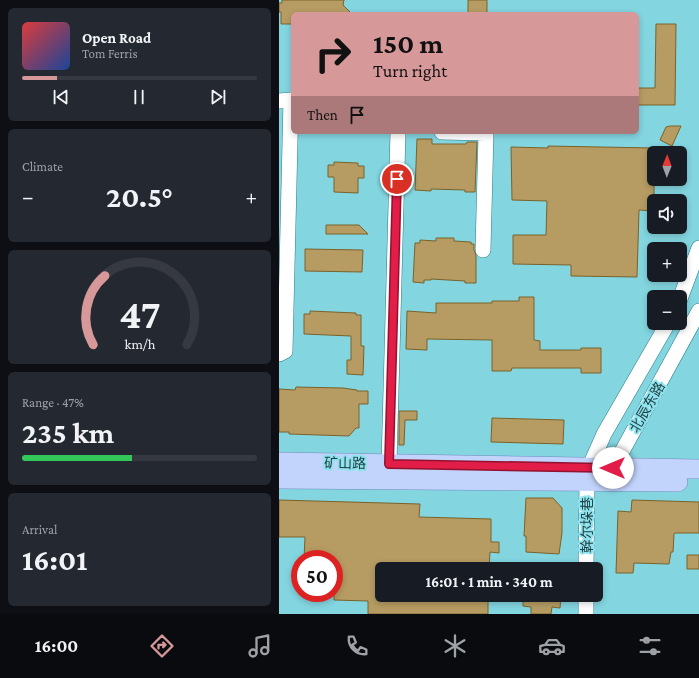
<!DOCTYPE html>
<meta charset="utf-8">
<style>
:root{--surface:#171b24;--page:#242831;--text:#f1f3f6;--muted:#9ea1a6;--line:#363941;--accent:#d79899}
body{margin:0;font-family:"Crimson Pro","Noto Sans SC",serif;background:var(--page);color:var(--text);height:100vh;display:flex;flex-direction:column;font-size:15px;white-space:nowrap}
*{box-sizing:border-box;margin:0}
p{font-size:13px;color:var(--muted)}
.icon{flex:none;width:22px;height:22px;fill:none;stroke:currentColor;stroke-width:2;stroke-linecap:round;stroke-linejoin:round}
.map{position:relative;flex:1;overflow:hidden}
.details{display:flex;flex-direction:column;gap:8px;padding:8px;background:#0d0f14;width:279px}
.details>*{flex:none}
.banner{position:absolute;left:12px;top:12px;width:348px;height:122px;border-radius:6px;box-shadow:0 2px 6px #0003;background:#d79899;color:#111;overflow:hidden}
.needle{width:26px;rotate:1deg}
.controls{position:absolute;left:368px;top:146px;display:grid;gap:8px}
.controls a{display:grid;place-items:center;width:40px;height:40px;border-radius:6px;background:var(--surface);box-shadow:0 2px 6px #0003;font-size:20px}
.speed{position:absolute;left:12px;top:550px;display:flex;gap:8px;font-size:20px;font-weight:700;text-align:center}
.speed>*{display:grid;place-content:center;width:52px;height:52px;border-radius:50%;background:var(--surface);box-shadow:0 2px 6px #0003;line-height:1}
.speed .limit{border:6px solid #d22;background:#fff;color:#111}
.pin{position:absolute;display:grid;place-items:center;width:34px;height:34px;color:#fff;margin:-17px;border:2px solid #fff;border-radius:50%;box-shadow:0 1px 4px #0007}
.me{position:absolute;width:44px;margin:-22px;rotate:270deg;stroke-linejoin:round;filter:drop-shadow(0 0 3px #0008)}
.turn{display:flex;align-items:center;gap:14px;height:84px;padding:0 16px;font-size:18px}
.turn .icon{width:52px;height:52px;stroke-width:2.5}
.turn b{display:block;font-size:28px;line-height:34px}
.then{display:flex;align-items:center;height:38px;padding:0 16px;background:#0003;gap:8px;font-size:15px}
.big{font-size:30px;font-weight:700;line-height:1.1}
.details .card{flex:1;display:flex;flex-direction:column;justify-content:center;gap:6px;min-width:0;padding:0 14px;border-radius:6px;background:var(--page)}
.details .dial{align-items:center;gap:0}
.dial svg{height:104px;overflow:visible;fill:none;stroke:var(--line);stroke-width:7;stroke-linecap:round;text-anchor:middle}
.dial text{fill:var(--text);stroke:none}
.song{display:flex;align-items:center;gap:12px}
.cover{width:48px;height:48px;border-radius:6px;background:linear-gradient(135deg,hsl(0 70% 55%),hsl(220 70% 35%))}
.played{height:4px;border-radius:2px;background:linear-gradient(90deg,var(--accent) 15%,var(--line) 15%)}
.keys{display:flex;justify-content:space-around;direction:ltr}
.heat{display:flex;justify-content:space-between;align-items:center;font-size:22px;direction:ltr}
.charge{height:6px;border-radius:3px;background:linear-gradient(90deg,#34c759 47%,var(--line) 0)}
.trip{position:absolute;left:96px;top:562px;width:228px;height:40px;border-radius:6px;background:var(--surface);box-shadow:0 2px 6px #0003;font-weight:700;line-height:40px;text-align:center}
.dock{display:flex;height:64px;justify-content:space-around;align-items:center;background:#090b0e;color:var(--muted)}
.dock .icon{width:28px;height:28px}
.dock .on{color:var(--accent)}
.dock b{font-size:18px;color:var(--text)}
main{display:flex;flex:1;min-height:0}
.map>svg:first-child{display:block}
.building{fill:#b69c63;stroke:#7a6229}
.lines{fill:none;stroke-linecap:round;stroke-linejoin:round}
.minor-casing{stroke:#277e88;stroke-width:16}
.major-casing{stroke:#6e8dbb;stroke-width:20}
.minor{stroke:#fff;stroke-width:15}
.major{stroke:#c2d3fc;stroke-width:19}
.route-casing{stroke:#92132f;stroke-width:10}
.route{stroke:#e11d48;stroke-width:7}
.labels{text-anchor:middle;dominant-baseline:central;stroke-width:4;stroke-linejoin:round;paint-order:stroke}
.street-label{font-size:14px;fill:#1e4145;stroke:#90e2ed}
</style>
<main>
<section class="details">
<div class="card">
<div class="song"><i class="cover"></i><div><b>Open Road</b><p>Tom Ferris</p></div></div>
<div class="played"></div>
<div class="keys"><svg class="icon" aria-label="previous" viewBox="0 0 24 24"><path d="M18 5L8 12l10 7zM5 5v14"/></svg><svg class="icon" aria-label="pause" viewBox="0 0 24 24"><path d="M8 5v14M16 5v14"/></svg><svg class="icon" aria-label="next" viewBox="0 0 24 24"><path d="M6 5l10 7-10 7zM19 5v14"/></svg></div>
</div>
<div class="card"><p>Climate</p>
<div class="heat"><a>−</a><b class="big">20.5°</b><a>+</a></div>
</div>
<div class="card dial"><svg viewBox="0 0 100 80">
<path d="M14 69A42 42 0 1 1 86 69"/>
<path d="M14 69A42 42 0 0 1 23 16" stroke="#d79899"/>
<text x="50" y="56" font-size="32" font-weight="700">47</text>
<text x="50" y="72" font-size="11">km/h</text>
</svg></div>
<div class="card"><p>Range · 47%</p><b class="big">235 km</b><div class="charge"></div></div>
<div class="card"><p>Arrival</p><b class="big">16:01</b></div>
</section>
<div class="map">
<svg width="420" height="614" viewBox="0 0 420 614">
<rect width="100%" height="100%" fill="#83d5e0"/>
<path class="building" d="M 3,0 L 65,0 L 64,5 L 73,14 L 14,14 L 14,24 L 2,24 L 2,12 L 0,12 L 0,3 L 3,3 Z
M 189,0 L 208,0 L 208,14 L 189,14 Z
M 377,24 L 397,24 L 396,105 L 358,105 L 358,88 L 376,88 Z
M 391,126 L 402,126 L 393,146 L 381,140 L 387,127 Z
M 138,139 L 153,139 L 153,144 L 187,144 L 188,142 L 198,142 L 196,192 L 186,192 L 186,190 L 152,189 L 152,191 L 136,190 Z
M 269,146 L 375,148 L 375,211 L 360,210 L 358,277 L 292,276 L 292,265 L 234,264 L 234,235 L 267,235 L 268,201 L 233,200 L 232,147 L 269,148 Z
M 55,162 L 79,163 L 79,166 L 85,166 L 85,178 L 79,178 L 79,193 L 55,192 L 55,177 L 49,177 L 49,165 L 55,165 Z
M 47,225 L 80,225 L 89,234 L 47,234 Z
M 157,238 L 175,238 L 175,241 L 192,242 L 192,244 L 195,244 L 195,250 L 197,255 L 197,283 L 186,283 L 186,281 L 152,279 L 152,280 L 145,280 L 145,283 L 134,282 L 136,243 L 141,243 L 141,240 L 157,241 Z
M 26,249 L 84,250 L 83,272 L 26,271 Z
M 240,297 L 255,297 L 255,340 L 261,341 L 261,350 L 302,350 L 302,348 L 322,348 L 322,373 L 302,373 L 302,368 L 233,368 L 232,371 L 213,371 L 213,340 L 148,339 L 148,350 L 127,349 L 128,311 L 157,313 L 157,303 L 213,303 L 213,301 L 240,301 Z
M 31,311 L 77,313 L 77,315 L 82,315 L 82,346 L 85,346 L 84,375 L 68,374 L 68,360 L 72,360 L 72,336 L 25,334 L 25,314 L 31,314 Z
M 17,387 L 64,388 L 78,390 L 78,391 L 89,391 L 89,404 L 80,404 L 80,428 L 77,428 L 70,436 L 10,434 L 10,432 L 0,432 L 0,389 L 16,390 Z
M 120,411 L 138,411 L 138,420 L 126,420 L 125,445 L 120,445 Z
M 213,418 L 285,420 L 284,444 L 212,442 Z
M 247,498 L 274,498 L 283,508 L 283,533 L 280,554 L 247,552 L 247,536 L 245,536 Z
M 0,500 L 141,504 L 140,517 L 212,519 L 212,542 L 220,542 L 220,553 L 211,552 L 210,569 L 103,569 L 103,595 L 209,595 L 209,614 L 89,614 L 89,601 L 55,600 L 55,559 L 25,559 L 26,537 L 0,537 Z
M 353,500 L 420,502 L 420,533 L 396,533 L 395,534 L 394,552 L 392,552 L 390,564 L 355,563 L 354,573 L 337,573 L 339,511 L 352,512 Z
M 408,555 L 420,555 L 420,569 L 408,569 Z
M 244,595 L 282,595 L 281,608 L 273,607 L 272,614 L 252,614 L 252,607 L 244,606 Z"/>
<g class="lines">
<defs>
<path id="minor" d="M 0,101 L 12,100 L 6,351 L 0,354
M 163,132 L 207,133 L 204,250
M 401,299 L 420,248
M 110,464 L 119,132
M 327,472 L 334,468 L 420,311
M 307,569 L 308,481 L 310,468 L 325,434 L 389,323
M 307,614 L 307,595"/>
<path id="major" d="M 0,462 L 420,469
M 0,479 L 399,482"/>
</defs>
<use href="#minor" class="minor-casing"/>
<use href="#major" class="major-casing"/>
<use href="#minor" class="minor"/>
<use href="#major" class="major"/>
</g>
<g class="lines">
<defs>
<path id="route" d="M 118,179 L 110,464 L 334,468"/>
</defs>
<use href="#route" class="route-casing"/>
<use href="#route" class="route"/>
</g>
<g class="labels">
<g class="street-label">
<text transform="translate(368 407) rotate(-60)">北辰东路</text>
<text transform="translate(66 463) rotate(1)">矿山路</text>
<text transform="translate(308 525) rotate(-90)">幹尔垛巷</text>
</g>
</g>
</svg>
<div class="controls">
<a><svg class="needle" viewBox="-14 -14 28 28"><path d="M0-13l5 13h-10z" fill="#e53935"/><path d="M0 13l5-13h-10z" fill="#9ea1a6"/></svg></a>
<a><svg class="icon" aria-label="sound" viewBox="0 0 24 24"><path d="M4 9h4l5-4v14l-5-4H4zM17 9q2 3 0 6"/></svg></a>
<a>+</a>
<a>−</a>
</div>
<div class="speed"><div class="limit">50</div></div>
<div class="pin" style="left:118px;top:179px;background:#d93025"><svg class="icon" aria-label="arrive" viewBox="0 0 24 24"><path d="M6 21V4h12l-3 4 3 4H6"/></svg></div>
<svg class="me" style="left:334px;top:468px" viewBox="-20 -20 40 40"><circle r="19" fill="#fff"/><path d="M0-13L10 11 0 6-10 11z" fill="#e11d48"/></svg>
<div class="trip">16:01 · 1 min · 340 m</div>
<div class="banner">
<div class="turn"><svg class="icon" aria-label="right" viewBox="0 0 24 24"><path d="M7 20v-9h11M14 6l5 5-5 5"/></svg><div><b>150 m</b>Turn right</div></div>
<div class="then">Then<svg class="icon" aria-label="arrive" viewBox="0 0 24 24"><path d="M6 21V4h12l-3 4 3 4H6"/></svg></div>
</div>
</div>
</main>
<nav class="dock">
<b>16:00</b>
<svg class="icon on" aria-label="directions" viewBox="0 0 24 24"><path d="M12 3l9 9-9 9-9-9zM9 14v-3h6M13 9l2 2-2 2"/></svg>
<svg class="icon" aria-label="music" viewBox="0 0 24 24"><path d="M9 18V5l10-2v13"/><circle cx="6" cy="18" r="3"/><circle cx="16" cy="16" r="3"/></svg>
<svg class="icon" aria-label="phone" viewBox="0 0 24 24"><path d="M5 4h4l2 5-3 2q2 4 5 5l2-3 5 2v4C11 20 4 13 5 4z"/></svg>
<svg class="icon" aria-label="climate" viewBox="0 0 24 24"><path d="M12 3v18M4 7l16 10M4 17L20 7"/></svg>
<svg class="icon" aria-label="car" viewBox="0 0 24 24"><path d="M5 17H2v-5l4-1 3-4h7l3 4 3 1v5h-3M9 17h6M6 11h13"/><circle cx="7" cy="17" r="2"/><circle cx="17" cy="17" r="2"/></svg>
<svg class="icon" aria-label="filters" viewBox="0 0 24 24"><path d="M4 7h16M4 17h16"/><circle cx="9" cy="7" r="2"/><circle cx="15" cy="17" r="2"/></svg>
</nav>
